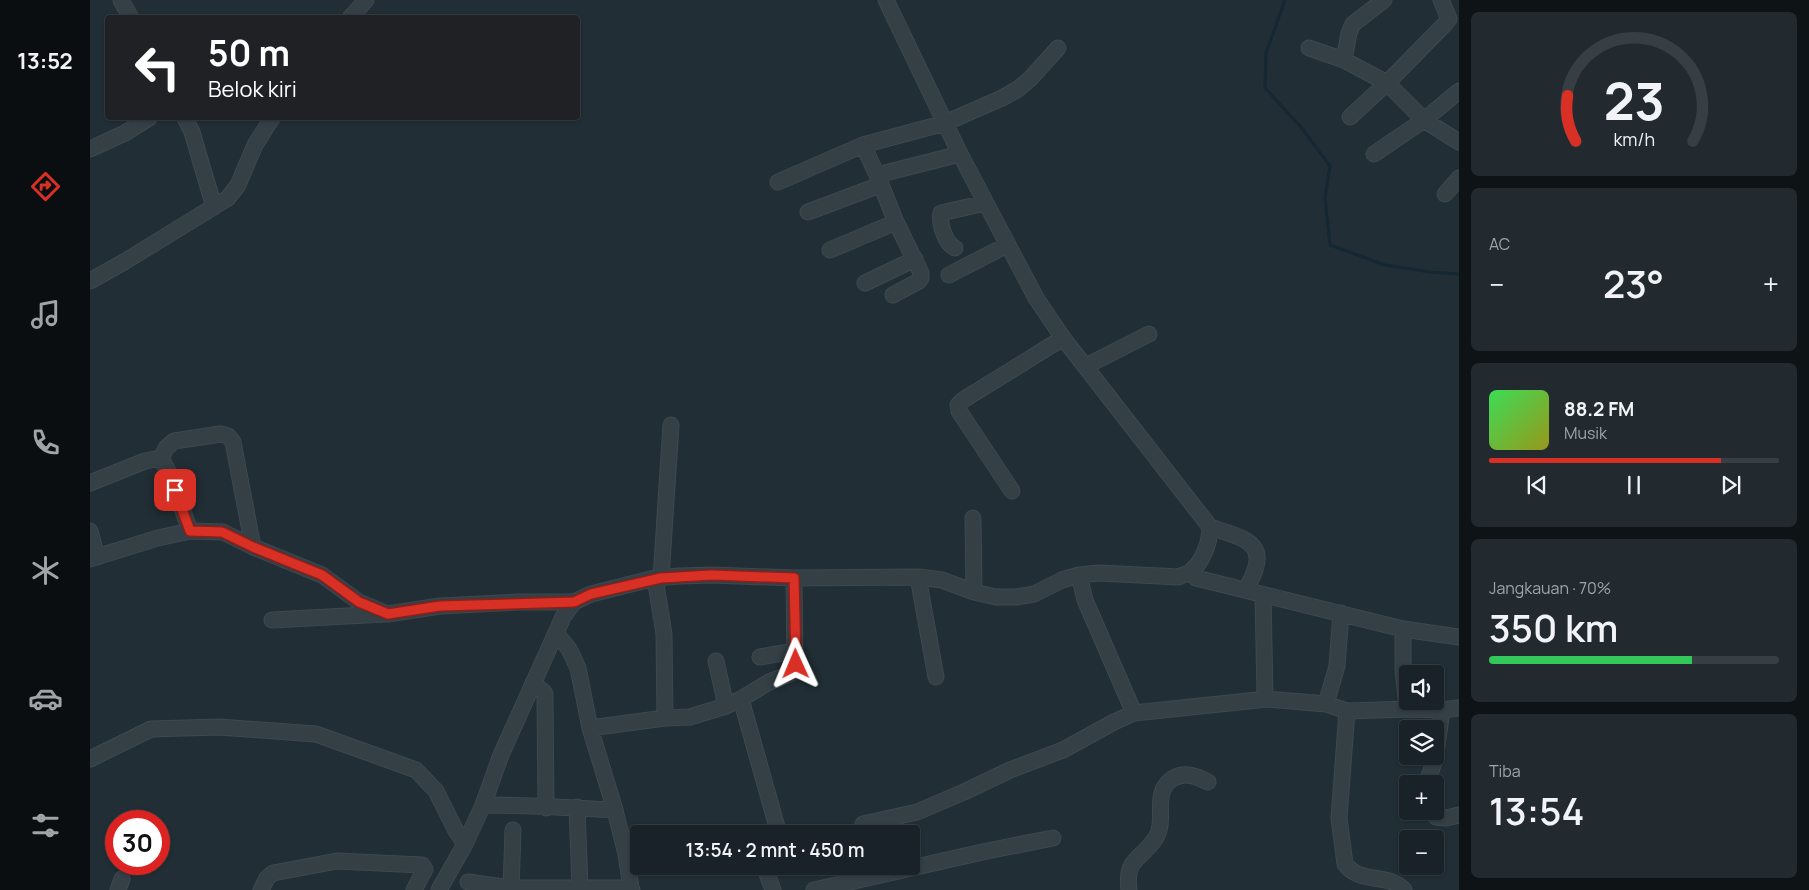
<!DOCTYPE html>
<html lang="id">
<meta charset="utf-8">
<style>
:root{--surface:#192228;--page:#222a30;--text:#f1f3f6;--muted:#9fa4a8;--line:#373f45;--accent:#d93025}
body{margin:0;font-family:Manrope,sans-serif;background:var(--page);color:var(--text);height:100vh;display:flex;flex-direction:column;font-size:19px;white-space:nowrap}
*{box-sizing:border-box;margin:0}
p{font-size:16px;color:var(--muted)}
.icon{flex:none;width:28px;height:28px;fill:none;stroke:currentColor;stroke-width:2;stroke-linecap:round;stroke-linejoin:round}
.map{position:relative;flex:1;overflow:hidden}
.sheet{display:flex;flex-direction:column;gap:12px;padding:12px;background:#0e1316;width:350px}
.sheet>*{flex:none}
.hud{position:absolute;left:15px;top:15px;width:475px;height:105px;border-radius:5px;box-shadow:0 1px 4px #0004,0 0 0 1px var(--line);background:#202124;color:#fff;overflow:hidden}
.fabs{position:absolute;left:1309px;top:665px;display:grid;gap:10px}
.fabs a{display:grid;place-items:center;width:45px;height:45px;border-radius:5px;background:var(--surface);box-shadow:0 1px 4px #0004,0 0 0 1px var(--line);font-size:25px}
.speed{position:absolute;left:15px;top:810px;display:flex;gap:10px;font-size:25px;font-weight:700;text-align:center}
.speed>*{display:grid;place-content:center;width:65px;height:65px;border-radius:50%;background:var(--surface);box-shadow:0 1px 4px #0004,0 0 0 1px var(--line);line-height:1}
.speed .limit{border:8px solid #d22;background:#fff;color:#111}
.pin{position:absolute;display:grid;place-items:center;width:42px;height:42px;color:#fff;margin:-21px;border-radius:10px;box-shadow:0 2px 8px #0006}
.me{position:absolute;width:55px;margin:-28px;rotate:359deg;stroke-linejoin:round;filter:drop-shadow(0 0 4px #0008)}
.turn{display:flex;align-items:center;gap:18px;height:105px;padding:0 20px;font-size:22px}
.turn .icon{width:65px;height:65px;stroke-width:2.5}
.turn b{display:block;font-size:35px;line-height:42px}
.big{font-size:38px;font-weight:600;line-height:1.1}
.sheet .card{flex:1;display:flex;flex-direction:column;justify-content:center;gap:8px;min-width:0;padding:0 18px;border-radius:8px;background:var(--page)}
.sheet .dial{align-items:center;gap:0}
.dial svg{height:130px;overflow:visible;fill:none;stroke:var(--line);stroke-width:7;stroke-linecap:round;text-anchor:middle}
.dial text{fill:var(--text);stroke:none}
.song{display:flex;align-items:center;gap:15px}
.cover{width:60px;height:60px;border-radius:8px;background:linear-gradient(135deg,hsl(130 70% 55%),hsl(60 70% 35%))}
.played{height:5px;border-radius:2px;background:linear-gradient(90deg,var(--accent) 80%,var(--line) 80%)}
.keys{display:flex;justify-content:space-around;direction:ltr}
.heat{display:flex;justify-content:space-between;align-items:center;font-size:28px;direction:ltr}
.charge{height:8px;border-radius:4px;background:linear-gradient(90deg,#34c759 70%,var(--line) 0)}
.trip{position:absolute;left:540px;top:825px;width:290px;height:50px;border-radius:5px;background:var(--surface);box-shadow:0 1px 4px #0004,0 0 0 1px var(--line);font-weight:600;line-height:50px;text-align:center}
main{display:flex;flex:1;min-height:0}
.tab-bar{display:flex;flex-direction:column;width:90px;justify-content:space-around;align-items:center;background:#0a0e10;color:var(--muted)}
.tab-bar .icon{width:35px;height:35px}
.tab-bar .selected{color:var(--accent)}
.tab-bar b{font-size:22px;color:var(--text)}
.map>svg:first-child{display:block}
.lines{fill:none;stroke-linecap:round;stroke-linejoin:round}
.stream{stroke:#152732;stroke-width:3}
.minor-casing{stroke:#3e4850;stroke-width:17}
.minor{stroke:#343f46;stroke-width:15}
.route-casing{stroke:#8d1f18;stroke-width:12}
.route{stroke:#d93025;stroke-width:9}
</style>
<main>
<nav class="tab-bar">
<b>13:52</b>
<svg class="icon selected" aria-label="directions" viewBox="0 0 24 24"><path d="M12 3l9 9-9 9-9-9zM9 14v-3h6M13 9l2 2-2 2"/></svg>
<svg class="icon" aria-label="music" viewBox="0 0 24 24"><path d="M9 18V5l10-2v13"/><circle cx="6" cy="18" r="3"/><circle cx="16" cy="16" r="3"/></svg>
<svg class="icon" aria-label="phone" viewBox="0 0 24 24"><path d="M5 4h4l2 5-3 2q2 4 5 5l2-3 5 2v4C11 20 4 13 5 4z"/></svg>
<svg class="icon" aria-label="climate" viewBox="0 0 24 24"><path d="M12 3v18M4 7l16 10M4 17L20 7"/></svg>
<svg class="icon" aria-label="car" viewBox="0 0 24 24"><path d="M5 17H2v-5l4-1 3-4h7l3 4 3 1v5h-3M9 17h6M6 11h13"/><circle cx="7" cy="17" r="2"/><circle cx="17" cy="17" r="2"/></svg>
<svg class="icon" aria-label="filters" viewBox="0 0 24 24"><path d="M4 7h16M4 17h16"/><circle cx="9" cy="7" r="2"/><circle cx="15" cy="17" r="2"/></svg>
</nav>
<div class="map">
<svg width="1369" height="890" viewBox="0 0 1369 890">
<rect width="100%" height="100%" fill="#212e35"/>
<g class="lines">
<path class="stream" d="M 1195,0 L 1176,53 L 1175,88 L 1211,127 L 1240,166 L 1235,198 L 1240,245 L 1295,265 L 1340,272 L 1369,274"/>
<defs>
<path id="minor" d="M 31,0 L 41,18
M 260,18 L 276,0
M 1219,48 L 1254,60 L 1297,83 L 1334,120 L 1369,142
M 1254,60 L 1259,33 L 1263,24 L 1294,0
M 1260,117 L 1297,83 L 1355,24 L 1359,19 L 1351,0
M 95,118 L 102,132 L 124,207
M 773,145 L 787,175
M 0,149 L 35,133 L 59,118
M 1284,154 L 1334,120 L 1369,91
M 688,182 L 773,145 L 855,123 L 912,98 L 928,89 L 940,79 L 968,48
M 1355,194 L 1369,178
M 718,212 L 790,185
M 865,248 C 855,243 849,224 851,213 L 895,203
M 740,250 L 806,222
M 859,275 L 917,245
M 0,281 L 34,262 L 138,198 L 148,185 L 165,145 L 182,118
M 775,283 L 825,259
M 803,295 L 829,281 L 831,278 L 831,273 L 806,222 L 787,175 L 870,154
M 996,366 L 1059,334
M 71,458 L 76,448 L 84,441 L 131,434 L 138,436 L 143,442 L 163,547
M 0,483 L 55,461 L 71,458 L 81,477 L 100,531
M 922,491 L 869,411 L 868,405 L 873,400 L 973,338
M 883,518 L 884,592
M 1120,527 C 1136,533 1169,538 1167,560 C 1167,570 1160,581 1156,590
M 0,531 L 7,557
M 0,559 L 68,538 L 100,531 L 133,532 L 163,547 L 232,575 L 269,602 L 298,614 L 350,606 L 429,602 L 484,602
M 1101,572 L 1106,578 L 1313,629 L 1369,637
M 989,575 L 995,600 L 1044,713
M 828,577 L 846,677
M 565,578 L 574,634 L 575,718
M 571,578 L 581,425
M 1173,595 L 1175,696 L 1177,699 L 1236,704 L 1257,711 L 1317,709 L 1313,669 L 1313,629
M 182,620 L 295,614
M 466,633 L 479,649 L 488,668 L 500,728 L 525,810
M 670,657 L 705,651
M 626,661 L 636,706
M 443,683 L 454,692 L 455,695 L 456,808
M 651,699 L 689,834
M 1236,704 L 1247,666 L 1251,613
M 1317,709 L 1352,710 L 1369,708
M 1257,711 L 1249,818 L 1255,864 C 1271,885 1298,872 1314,890
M 500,728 L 575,718 L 600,717 L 636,706 L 651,699 L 679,682 L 702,673 L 705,664 L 704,578
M 0,759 L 61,729 L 129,727 L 226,734 L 326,770 L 346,791 L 366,831 L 375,844
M 1336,784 L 1345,760 L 1352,710
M 393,805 C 437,805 481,808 525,810 L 536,854 L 541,888
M 487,807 L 490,888
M 1343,811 L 1346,817 L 1356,818 L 1369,815
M 773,824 L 827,812 L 874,792 L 920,770 L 973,750 L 1024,722 L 1044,713 L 1177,699
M 674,866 L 683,890
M 378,882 L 421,888 L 541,888 L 542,890
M 28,890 L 32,879
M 171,890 L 177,878 L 183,873 L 247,861 L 332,865 L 335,869 L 324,890
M 349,890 L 375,844 L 393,805 L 411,755 L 473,617 L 484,602 L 501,594 L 565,578 L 590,576 L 622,575 L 704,578 L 828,577 L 852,580 L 884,592 L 906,597 L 926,597 L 944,594 L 972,580 L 989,575 L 1010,573 L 1089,577 C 1092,575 1097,574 1100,572 C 1113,562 1120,542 1120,527 L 973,338 L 946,298 L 870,154 L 796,0
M 421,890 L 423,830
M 724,890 L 897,851 L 963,838
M 1039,890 C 1035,858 1050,861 1065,839 C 1078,821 1061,793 1082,779 C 1095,771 1106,776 1118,782"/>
</defs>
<use href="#minor" class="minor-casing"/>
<use href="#minor" class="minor"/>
</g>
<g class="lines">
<defs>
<path id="route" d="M 85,490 L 100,531 L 132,532 L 163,547 L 232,575 L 269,602 L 298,614 L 350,606 L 484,602 L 501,594 L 571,578 L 622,575 L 704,578 L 706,664"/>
</defs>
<use href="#route" class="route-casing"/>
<use href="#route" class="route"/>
</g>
</svg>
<div class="fabs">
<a><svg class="icon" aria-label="sound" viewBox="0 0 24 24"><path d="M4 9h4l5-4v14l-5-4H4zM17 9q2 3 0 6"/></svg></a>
<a><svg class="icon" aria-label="layers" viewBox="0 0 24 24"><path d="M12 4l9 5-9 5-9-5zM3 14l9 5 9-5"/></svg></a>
<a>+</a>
<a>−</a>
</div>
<div class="speed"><div class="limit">30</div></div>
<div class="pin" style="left:85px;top:490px;background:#d93025"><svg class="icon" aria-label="arrive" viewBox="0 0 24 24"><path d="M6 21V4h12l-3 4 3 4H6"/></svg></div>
<svg class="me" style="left:706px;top:664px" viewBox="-20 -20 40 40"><path d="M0-17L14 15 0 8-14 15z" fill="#d93025" stroke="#fff" stroke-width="4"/></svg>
<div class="trip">13:54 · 2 mnt · 450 m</div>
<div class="hud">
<div class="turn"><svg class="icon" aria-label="left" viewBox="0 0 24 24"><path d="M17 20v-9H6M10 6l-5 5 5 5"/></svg><div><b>50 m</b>Belok kiri</div></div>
</div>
</div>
<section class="sheet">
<div class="card dial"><svg viewBox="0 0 100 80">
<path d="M14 69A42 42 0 1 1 86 69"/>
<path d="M14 69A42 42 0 0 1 9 41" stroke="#d93025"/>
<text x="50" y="56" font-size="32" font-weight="700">23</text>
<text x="50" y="72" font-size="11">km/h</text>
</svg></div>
<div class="card"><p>AC</p>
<div class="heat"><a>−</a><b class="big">23°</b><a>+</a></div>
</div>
<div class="card">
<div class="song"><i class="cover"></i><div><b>88.2 FM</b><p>Musik</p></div></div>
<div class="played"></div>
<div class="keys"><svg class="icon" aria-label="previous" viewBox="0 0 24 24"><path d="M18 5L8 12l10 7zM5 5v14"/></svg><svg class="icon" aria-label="pause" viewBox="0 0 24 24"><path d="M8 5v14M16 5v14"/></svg><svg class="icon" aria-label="next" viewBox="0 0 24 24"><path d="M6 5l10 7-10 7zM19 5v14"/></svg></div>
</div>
<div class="card"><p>Jangkauan · 70%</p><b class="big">350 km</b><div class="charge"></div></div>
<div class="card"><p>Tiba</p><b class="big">13:54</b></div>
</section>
</main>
